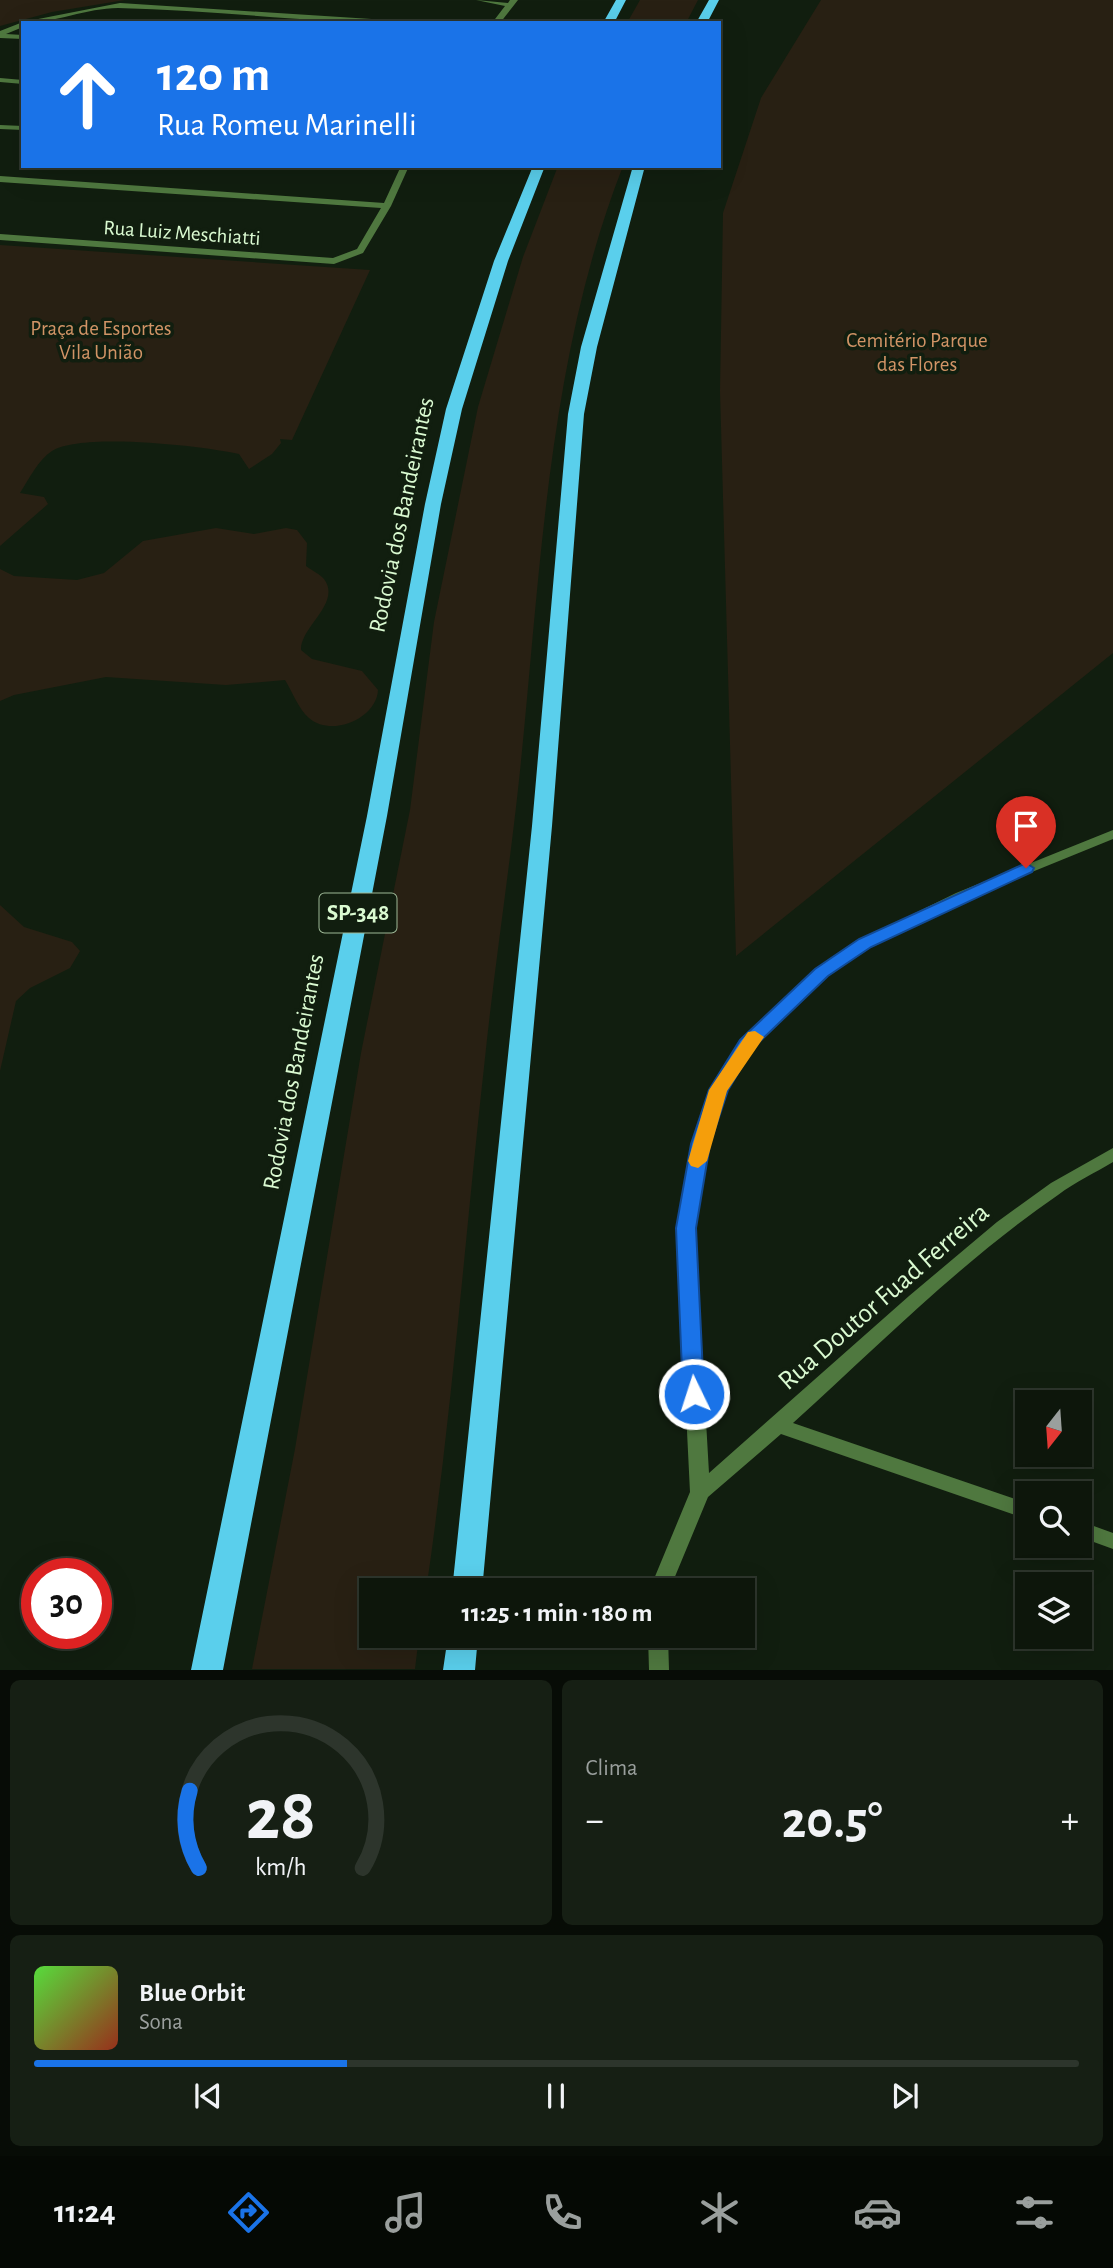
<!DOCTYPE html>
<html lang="pt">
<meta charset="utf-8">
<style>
:root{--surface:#0d160b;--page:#161f14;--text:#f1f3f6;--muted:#9a9f9d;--line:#2d352c;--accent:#1a73e8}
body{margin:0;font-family:"Alegreya Sans",sans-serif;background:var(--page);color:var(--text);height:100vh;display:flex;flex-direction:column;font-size:26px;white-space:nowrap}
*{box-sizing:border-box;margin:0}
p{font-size:23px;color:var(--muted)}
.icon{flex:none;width:38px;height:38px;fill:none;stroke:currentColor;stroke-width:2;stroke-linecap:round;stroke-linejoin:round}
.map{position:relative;height:1670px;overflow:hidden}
.side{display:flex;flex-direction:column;gap:10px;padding:10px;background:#070c06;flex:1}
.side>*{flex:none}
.hud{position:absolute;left:21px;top:21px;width:700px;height:147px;border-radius:0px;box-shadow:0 7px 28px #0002,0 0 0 2px var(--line);background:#1a73e8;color:#fff;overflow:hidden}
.needle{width:46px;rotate:197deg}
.buttons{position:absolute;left:1015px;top:1390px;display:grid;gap:14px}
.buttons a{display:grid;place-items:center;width:77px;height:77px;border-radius:0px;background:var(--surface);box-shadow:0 7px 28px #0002,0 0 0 2px var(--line);font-size:35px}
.speed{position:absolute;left:21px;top:1558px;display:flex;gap:14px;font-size:35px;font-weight:700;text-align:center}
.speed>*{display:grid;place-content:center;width:91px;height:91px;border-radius:50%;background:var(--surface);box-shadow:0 7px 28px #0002,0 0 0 2px var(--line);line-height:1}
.speed .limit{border:10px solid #d22;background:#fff;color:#111}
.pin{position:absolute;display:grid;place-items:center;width:60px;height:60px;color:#fff;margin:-72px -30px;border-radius:50% 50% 50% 0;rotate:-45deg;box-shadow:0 0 7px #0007}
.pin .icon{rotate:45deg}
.me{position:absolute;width:77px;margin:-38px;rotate:356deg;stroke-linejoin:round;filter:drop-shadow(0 0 5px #0008)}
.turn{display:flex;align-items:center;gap:24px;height:147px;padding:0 21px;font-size:32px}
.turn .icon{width:91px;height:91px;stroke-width:2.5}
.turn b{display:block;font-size:49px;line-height:60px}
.big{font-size:52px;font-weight:700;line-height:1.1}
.side .tile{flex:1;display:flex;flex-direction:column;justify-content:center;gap:10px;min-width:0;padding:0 24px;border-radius:10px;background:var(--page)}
.side .dial{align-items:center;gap:0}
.dial svg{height:182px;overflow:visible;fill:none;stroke:var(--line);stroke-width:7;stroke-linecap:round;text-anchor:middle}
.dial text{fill:var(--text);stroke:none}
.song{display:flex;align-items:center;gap:21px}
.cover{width:84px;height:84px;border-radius:10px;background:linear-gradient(135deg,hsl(110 70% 55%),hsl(10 70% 35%))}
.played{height:7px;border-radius:4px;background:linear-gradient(90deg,var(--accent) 30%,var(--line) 30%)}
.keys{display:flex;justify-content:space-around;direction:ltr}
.heat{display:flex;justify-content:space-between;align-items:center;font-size:38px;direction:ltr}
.side .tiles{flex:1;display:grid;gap:10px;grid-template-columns:1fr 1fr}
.tile:last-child{grid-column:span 2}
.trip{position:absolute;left:359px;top:1578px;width:396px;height:70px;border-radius:0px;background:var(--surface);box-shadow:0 7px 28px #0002,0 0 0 2px var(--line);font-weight:700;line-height:70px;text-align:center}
.menu{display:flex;height:112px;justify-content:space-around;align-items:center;background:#050904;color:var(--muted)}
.menu .icon{width:49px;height:49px}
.menu .on{color:var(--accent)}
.menu b{font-size:32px;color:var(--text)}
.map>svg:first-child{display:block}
.green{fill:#282013}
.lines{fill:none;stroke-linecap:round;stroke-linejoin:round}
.minor{fill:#4f783f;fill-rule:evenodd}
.motorway{fill:#5acfec;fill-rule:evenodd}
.route{fill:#1a73e8;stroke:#114b97;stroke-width:2}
.slow{fill:#f59e0b}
.labels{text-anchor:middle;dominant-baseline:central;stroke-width:7;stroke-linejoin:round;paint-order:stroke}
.far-street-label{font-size:21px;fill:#dafad1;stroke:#111e0f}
.far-park-label{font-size:21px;fill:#d19466;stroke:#111e0f}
.shield{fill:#111e0f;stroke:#9eb897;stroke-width:2}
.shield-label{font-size:23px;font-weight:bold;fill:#dafad1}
.street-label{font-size:24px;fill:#dafad1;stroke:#111e0f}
.near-street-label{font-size:28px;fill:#dafad1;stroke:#111e0f}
</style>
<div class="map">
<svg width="1113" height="1670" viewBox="0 0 1113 1670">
<rect width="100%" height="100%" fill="#111e0f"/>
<path class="green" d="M 0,0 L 125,0 L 52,12 L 0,26 Z
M 640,0 L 698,0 L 686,23 L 627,23 Z
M 821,0 L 1113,0 L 1113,653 L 736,956 L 720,391 L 723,213 L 761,98 Z
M 558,166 L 623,166 C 548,358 541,568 520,771 C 510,867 495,962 485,1058 C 465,1236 452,1414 426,1591 L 371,1591 L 371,1636 L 419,1636 L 415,1669 L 252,1669 L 295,1449 L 361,1053 L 410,810 L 434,622 L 478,407 L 523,257 Z
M 0,245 L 370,270 L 292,440 L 280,439 L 281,443 L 272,454 L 249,469 L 239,454 C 203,446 82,432 52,451 C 38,460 29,479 20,493 L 44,497 L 48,504 L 0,546 Z
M 216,528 L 254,534 L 286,528 L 297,530 L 307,543 L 306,566 C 311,570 320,574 324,579 C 342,603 300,627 301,650 L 312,659 L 362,671 L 378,690 C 377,718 332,738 309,718 C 299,710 292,691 285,680 L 226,685 L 106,677 L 14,695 L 0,701 L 0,569 L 14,576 L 77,580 L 104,573 L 143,541 Z
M 0,905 L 24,927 L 72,942 L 80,951 L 70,968 L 30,988 L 16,1001 L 0,1071 Z"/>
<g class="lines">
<path class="minor" d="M 476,0 L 508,3 L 510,0 L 518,0 L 500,23 L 492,23 L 505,6 Z
M 120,3 L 403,21 L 407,23 C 310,23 214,10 118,8 C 87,8 55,23 23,23 L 23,27 L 6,34 L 23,35 L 23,39 L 0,38 L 0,31 L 23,22 Z
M 0,78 L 23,80 L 23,84 L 0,82 Z
M 0,125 L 23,126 L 23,130 L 0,129 Z
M 401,166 L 409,166 L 391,206 L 363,253 L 334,264 L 0,240 L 0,234 L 333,258 L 357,249 L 381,208 L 0,182 L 0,176 L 384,203 Z
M 1113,830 L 1113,839 L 966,899 L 870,946 L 826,975 L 753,1048 L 727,1090 L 709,1144 L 695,1228 L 709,1473 L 909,1296 L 997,1222 L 1051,1183 L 1113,1148 L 1113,1162 C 1095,1173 1075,1182 1058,1195 C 962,1261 879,1345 793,1423 L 1027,1503 L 1027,1519 L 781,1434 L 708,1497 L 669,1591 L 649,1591 L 690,1492 L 677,1228 L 693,1144 L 713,1086 L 741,1040 L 816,969 L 860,940 L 956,893 Z
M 1080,1521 L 1113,1533 L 1113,1549 L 1080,1537 Z
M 648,1636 L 668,1636 L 669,1670 L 649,1670 Z"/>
<path class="motorway" d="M 616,0 L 626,0 L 614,23 L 603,23 Z
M 709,0 L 719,0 L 707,23 L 696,23 Z
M 533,166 L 545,166 L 508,261 L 462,409 L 441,504 L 387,816 L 223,1670 L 191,1670 L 367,816 L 425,504 L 446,409 L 494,261 Z
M 633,166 L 645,166 L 597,347 L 584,414 L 552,826 L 482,1591 L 452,1591 L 532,826 L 568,414 L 581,347 Z
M 448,1636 L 478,1636 L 475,1670 L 443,1670 Z"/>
</g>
<path class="route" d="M 1026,863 L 1034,868 L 1032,872 L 871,947 L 828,976 L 753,1048 L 728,1090 L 710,1144 L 696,1228 L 704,1394 L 701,1400 L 694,1402 L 686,1400 L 683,1394 L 676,1228 L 691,1144 L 709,1090 L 740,1040 L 815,969 L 859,939 Z"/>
<path class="slow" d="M 755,1031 L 764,1037 L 727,1091 L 707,1161 L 698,1168 L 691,1166 L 688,1161 L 709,1090 L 748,1032 Z"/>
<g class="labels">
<g class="far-street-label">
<text transform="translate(182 233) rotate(4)">Rua Luiz Meschiatti</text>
</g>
<g class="far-park-label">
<text x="101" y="328">Praça de Esportes<tspan x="101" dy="24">Vila União</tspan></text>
<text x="917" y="340">Cemitério Parque<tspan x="917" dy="24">das Flores</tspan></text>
</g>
<rect class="shield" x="319.5" y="893.5" width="77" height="39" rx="5"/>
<g class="shield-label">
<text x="358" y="913">SP-348</text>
</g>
<g class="street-label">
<text transform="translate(402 515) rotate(-78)">Rodovia dos Bandeirantes</text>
<text transform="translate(294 1072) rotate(-79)">Rodovia dos Bandeirantes</text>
</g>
<g class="near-street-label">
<text transform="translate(884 1297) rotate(-41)">Rua Doutor Fuad Ferreira</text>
</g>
</g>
</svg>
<div class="buttons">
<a><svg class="needle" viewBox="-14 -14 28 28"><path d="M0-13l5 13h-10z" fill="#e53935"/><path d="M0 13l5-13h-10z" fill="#9a9f9d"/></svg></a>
<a><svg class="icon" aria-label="search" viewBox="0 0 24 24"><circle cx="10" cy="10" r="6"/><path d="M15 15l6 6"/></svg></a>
<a><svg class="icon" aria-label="layers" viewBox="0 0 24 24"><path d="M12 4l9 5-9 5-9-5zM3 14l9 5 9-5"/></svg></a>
</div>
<div class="speed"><div class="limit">30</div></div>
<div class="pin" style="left:1026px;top:868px;background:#d93025"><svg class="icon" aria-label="arrive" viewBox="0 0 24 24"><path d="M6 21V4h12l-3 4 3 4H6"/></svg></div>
<svg class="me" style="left:694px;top:1394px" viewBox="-20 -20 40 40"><circle r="17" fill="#1a73e8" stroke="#fff" stroke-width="3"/><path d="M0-11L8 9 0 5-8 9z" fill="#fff"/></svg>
<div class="trip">11:25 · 1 min · 180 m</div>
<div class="hud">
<div class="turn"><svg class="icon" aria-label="ahead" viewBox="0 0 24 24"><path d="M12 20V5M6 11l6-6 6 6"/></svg><div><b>120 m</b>Rua Romeu Marinelli</div></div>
</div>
</div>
<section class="side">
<div class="tiles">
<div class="tile dial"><svg viewBox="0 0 100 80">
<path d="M14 69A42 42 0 1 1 86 69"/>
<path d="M14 69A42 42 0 0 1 10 35" stroke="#1a73e8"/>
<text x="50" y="56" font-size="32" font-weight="700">28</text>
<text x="50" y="72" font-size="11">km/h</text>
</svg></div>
<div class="tile"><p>Clima</p>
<div class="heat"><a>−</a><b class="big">20.5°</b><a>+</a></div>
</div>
<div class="tile">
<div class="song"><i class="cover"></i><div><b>Blue Orbit</b><p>Sona</p></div></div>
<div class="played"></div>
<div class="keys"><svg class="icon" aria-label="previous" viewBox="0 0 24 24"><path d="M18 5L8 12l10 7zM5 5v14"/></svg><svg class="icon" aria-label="pause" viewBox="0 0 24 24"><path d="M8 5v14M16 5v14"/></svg><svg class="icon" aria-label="next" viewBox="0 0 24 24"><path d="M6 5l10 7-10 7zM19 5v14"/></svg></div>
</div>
</div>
</section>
<nav class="menu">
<b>11:24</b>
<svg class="icon on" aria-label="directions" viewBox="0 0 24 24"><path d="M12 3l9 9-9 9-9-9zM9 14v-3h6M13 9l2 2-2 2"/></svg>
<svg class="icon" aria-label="music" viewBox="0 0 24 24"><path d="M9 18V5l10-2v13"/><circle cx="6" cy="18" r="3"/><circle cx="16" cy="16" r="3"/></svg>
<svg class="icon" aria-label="phone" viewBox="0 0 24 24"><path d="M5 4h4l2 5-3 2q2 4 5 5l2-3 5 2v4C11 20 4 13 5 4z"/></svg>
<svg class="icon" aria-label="climate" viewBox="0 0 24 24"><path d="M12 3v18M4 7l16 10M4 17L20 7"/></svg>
<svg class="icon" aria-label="car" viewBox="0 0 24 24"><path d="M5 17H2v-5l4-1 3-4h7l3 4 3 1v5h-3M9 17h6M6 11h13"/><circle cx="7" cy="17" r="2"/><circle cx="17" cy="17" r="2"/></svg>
<svg class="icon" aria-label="filters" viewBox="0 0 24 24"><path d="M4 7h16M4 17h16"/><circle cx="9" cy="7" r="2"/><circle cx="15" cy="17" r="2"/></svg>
</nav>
